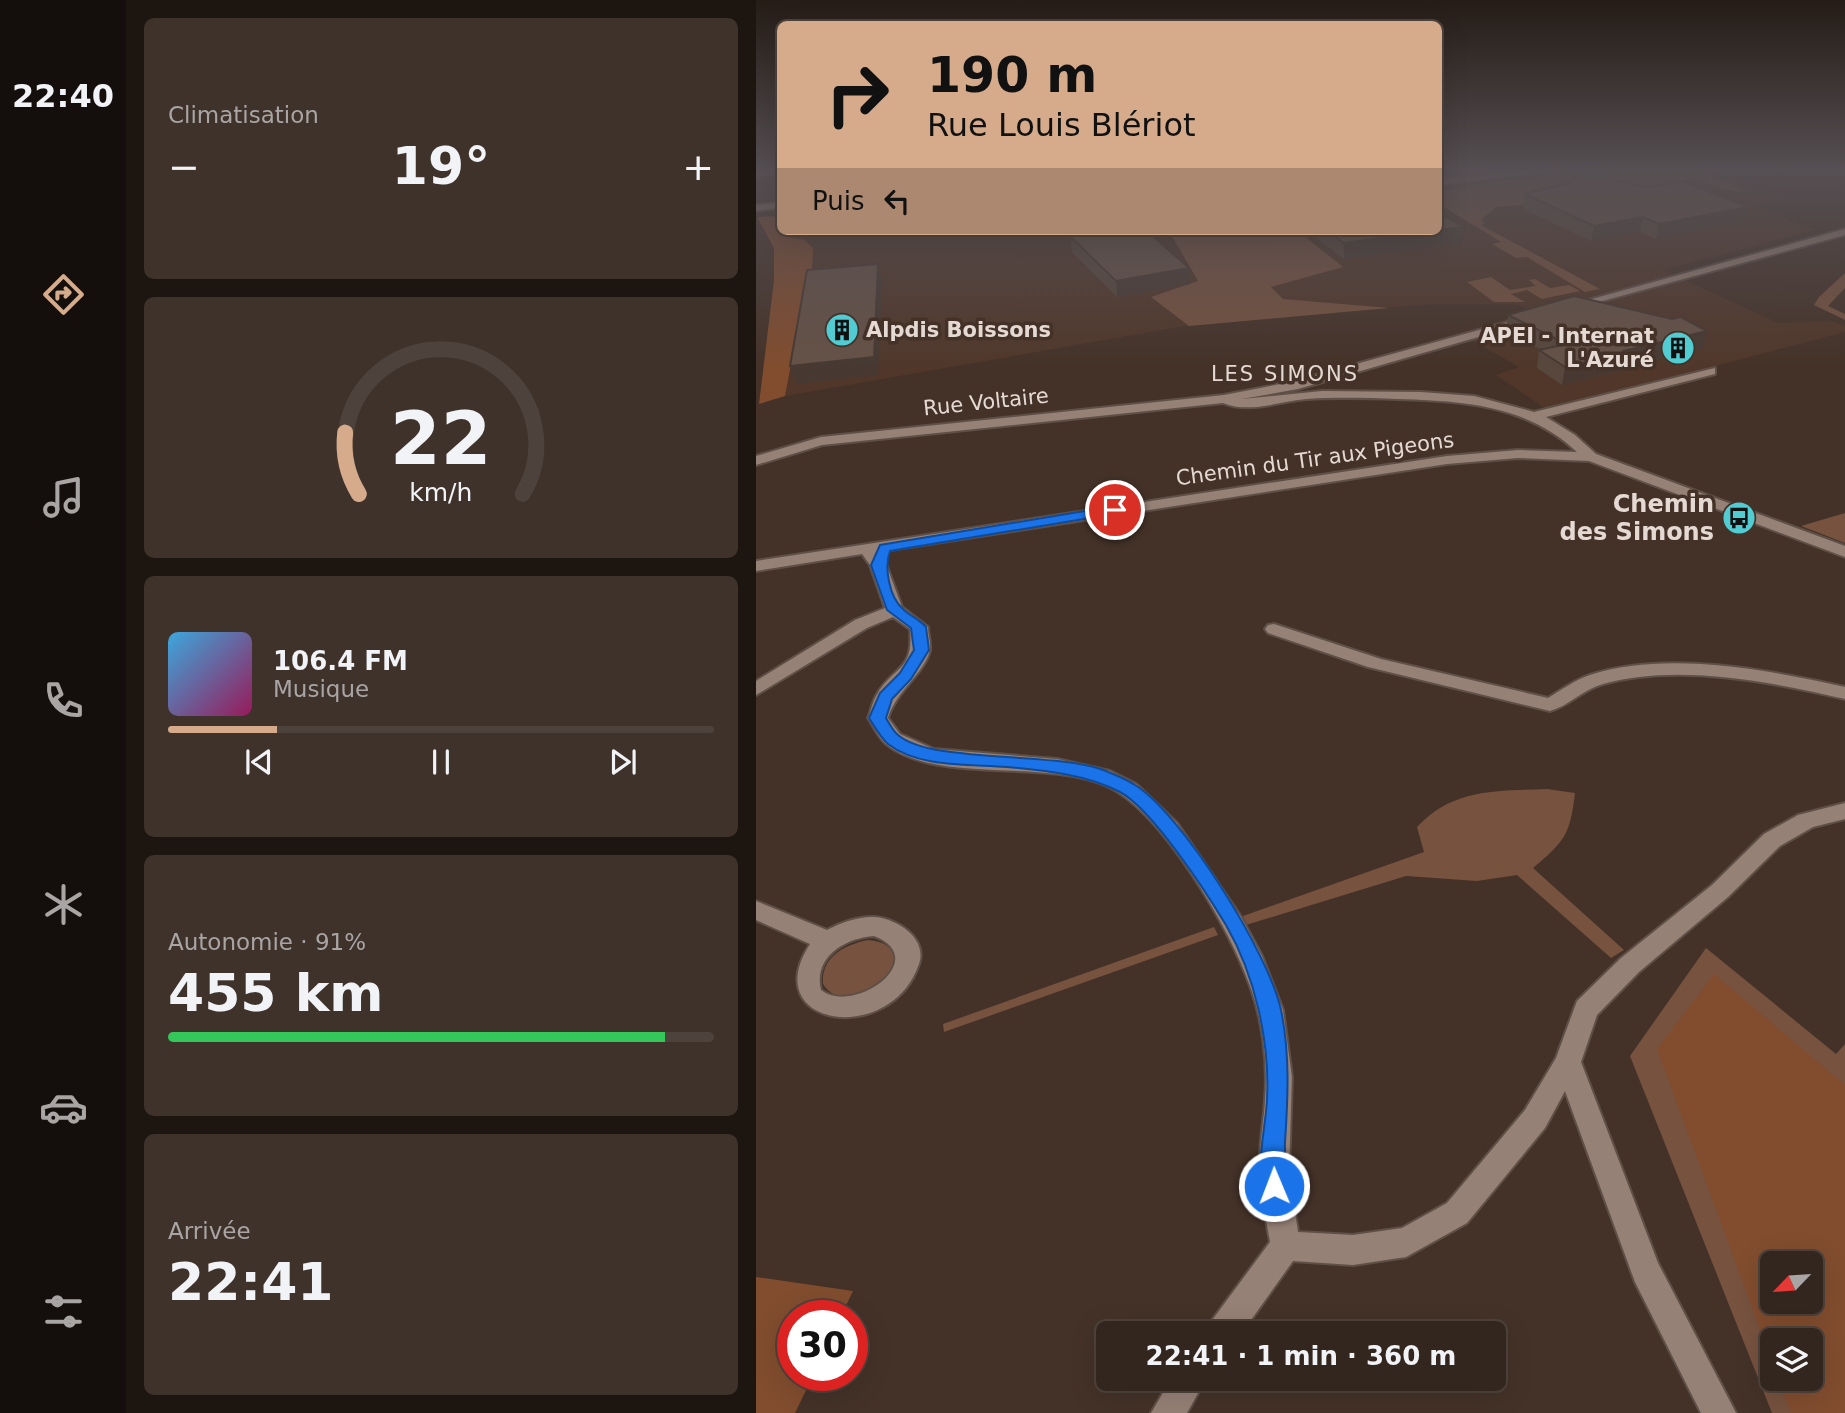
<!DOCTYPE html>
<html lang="fr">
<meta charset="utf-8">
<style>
:root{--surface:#33261e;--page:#3e322b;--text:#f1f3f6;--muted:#a9a5a4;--line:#4e433c;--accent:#d6ab8b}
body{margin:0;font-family:"DejaVu Sans",sans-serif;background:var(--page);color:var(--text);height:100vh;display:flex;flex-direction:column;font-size:26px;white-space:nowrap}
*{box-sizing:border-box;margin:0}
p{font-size:23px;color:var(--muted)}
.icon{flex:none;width:38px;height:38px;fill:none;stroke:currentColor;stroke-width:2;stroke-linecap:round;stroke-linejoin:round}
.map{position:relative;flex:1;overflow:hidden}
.details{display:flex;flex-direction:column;gap:18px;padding:18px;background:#1c1510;width:630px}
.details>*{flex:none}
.hud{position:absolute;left:21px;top:21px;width:665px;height:214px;border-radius:10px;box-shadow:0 7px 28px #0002,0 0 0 2px var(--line);background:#d6ab8b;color:#111;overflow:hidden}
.needle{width:46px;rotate:245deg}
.controls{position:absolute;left:1004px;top:1251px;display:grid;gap:14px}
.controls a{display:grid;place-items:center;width:63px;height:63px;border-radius:10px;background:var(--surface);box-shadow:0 7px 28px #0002,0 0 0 2px var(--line);font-size:35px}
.speed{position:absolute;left:21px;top:1300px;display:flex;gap:14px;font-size:35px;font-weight:700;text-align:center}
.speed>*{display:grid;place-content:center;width:91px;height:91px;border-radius:50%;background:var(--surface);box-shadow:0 7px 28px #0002,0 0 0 2px var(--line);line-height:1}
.speed .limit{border:10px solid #d22;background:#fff;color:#111}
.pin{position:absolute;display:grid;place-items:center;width:60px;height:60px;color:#fff;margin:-30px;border:4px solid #fff;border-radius:50%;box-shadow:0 2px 7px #0007}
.me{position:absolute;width:77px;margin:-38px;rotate:359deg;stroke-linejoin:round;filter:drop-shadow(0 0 5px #0008)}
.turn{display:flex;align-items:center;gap:24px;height:147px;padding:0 35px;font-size:32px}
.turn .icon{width:91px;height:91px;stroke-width:2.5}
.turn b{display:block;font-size:49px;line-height:60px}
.then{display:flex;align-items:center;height:66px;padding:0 35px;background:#0003;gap:14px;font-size:26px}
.big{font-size:52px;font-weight:600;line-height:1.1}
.details .widget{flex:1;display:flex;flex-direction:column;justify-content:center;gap:10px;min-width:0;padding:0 24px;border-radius:10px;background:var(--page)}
.details .dial{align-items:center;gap:0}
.dial svg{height:182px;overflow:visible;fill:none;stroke:var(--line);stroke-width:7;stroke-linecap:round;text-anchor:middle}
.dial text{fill:var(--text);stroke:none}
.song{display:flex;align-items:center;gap:21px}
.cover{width:84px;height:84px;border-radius:10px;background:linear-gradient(135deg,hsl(200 70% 55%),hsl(330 70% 35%))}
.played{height:7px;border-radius:4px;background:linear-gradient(90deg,var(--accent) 20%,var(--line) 20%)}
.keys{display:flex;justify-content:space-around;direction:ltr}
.heat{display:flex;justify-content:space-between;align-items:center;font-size:38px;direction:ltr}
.charge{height:10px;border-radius:5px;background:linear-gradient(90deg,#34c759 91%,var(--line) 0)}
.trip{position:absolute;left:340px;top:1321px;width:410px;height:70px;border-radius:10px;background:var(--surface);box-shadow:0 7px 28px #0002,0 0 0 2px var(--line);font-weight:600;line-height:70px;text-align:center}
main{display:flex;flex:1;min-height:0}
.tabs{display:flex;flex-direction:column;width:126px;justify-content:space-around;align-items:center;background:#140f0c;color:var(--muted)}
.tabs .icon{width:49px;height:49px}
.tabs .selected{color:var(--accent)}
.tabs b{font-size:32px;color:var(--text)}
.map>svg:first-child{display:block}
.built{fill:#50372a}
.green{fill:#76523f;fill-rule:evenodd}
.forest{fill:#824d2f;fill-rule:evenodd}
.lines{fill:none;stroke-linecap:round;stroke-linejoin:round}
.minor-casing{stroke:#5e4f47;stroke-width:4}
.tertiary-casing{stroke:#5e4f47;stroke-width:4}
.motorway-casing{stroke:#5e4f47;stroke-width:3}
.minor{fill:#968176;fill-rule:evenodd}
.tertiary{fill:#968176;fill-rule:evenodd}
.motorway{fill:#c07f5a;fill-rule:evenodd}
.wall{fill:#57473d}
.shaded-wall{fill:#473932}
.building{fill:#655247;stroke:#473932;stroke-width:2}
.route{fill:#1a73e8;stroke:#114b97;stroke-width:2}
.labels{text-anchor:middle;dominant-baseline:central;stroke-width:7;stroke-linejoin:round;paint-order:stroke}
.far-poi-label{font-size:21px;font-weight:bold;fill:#e5dad3;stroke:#443228;text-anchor:start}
.far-neighbourhood-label{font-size:21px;letter-spacing:2px;fill:#e5dad3;stroke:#443228}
.far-street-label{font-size:21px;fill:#e5dad3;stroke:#443228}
.poi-label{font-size:24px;font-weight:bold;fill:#e5dad3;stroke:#443228;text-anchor:end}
</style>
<main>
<nav class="tabs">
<b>22:40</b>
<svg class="icon selected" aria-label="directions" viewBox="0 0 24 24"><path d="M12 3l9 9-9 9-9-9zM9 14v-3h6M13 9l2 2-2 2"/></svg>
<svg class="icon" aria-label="music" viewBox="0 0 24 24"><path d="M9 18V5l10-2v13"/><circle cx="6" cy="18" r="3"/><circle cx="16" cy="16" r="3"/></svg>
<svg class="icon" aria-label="phone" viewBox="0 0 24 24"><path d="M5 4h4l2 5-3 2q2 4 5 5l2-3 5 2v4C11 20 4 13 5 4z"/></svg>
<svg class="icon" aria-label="climate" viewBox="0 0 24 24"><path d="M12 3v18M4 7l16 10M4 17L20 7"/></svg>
<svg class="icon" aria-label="car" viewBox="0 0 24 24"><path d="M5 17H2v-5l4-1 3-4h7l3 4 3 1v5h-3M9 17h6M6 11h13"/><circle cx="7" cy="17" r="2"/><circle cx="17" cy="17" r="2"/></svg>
<svg class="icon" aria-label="filters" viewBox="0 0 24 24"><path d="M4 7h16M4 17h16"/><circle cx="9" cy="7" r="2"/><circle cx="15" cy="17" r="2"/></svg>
</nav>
<section class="details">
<div class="widget"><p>Climatisation</p>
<div class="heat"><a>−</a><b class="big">19°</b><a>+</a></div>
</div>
<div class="widget dial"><svg viewBox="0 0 100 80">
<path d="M14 69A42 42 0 1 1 86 69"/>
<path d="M14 69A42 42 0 0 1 8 42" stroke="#d6ab8b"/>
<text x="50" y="56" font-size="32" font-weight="700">22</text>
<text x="50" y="72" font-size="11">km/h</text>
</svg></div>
<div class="widget">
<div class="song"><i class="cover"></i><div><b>106.4 FM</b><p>Musique</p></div></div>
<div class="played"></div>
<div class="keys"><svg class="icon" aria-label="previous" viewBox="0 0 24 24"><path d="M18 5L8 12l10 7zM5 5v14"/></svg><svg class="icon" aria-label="pause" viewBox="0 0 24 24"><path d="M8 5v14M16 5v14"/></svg><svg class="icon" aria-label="next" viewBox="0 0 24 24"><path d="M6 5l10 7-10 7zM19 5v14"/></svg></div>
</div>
<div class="widget"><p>Autonomie · 91%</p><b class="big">455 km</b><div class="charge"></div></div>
<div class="widget"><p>Arrivée</p><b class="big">22:41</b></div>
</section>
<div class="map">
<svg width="1089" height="1413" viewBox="0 0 1089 1413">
<rect width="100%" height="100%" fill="#443228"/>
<path class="built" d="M 683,171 L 961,171 L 1028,198 L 999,206 L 1059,230 L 907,270 L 1022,323 L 1076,321 L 1089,326 L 1089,332 L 792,410 L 740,375 L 763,367 L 703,333 L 775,312 L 763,305 L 738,304 L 681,304 L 475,318 L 29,396 L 50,286 L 56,274 L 57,248 L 30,237 L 31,231 L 682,231 Z"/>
<path class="green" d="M 819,171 L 947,171 L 989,192 L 967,189 L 931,176 L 924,192 L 740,207 L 725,220 L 729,223 L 725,225 L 844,289 L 829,292 L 771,257 L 760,258 L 736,244 L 745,242 L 683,204 L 683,193 C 727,178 774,181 819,171 Z
M 413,231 L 542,231 L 587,267 L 515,287 L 527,299 L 633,308 L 433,326 L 395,297 L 442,281 Z
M 1089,273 L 1089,288 L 1072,306 L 1089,314 L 1089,320 L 1058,305 L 1063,297 Z
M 735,277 L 754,290 L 780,286 L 773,280 L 779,279 L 794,288 L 813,285 L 824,291 L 786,299 L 771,290 L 755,294 L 769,302 L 738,302 L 711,282 Z
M 1089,513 L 1089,543 L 1045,526 Z
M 791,789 L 819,793 C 814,835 809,841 777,868 L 868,950 L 855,958 L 761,875 L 721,881 L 650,876 L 490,925 L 487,916 L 668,852 L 661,827 C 697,788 741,791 791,789 Z
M 458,927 L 462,935 L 188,1032 L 187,1024 Z
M 112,940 C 131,942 142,949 139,970 L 114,995 C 95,996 78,1002 67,984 C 65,957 88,945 112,940 Z
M 950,948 L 1080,1054 L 1089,1044 L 1089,1413 L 1016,1413 L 874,1056 ZM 1017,1264 L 1055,1264 L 1055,1302 L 1017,1302 ZM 1017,1340 L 1055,1340 L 1055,1379 L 1017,1379 Z"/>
<path class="forest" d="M 24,216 L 24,231 L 31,231 L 30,237 L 48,240 L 57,248 L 56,274 L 50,286 L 29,396 L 3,404 L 18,280 L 18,248 L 1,217 Z
M 958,974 L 1089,1085 L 1089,1413 L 1035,1413 L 1022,1379 L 1055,1379 L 1055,1340 L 1017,1340 L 1017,1365 L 901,1049 ZM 1017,1264 L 1055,1264 L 1055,1302 L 1017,1302 Z
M 0,1277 L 97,1291 L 85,1316 L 37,1316 L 37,1376 L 57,1376 L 39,1413 L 0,1413 Z"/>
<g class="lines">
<defs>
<path id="minor" d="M 1089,229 L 1089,235 L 817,309 L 807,307 Z
M 774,316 L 780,319 L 778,321 L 542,389 L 486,399 L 566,391 L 665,392 L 718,396 L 778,412 L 959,368 L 959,374 L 790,417 L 819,435 L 840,454 L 1089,546 L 1089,557 L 833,461 L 762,458 L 691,464 L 121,552 L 130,564 L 146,607 L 172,627 C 172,634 175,644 174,650 C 169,673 140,691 132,718 L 144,734 L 178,749 L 301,759 L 354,771 L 380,784 L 421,823 L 485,917 L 506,956 L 527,1010 L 536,1077 L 533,1172 L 542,1232 L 597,1235 L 646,1228 L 691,1203 L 769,1110 L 800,1058 L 821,1001 L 865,958 L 956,885 L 1008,834 L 1042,815 L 1089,803 L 1089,819 L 1057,827 L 1024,846 L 972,897 L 883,972 L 841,1015 L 825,1062 L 902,1263 L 980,1413 L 945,1413 L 879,1282 L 809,1091 L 789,1128 L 711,1223 L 650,1257 L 597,1265 L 537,1261 L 485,1334 L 449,1334 L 454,1323 L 514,1242 C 509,1215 504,1187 504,1158 C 504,1139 508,1120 509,1100 C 512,1063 507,1021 494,986 C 474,929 407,812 351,786 C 288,758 181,785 130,744 C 122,737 118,727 112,718 C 115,711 116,703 120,696 C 136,666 158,673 154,629 L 137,617 L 111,628 L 0,695 L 0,681 L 99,620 L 129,608 L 114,565 L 106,554 L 0,571 L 0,561 L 691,456 L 762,450 L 821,452 C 771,405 708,401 642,399 C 612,398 581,397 551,399 C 523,401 494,414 467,403 L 66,445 L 0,465 L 0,456 L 65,437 L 468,395 L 535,382 Z
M 518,624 L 625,659 L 792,698 C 805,690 819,680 834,675 C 910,650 1013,670 1089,687 L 1089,699 C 1016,682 921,663 847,684 C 827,689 813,706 794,711 L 612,667 L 512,633 L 509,629 L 512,625 Z
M 0,901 L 71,930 C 84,923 103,916 118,917 C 140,918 172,938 163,964 C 135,1047 0,1027 54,944 L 0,920 ZM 118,936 C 177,959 98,1016 65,990 C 57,957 89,938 118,936 Z
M 415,1379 L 450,1379 L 431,1413 L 395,1413 Z"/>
<path id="tertiary" d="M 768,171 L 798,171 L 682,185 L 682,179 Z
M 24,202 L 24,208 L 0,211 L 0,205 Z"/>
<path id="motorway" d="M 0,171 L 24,171 L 24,173 L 0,177 Z"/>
</defs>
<use href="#minor" class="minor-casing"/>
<use href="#tertiary" class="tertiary-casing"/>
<use href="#motorway" class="motorway-casing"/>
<use href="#minor" class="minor"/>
<use href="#tertiary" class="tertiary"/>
<use href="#motorway" class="motorway"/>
</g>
<path class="wall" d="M 862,181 L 991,207 L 987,221 L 900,239 L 884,232 L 835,241 L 767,209 L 769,194 Z
M 707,227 L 706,242 L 588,259 L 551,231 L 682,231 Z
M 144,231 L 228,231 L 227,233 L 149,237 Z
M 314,236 L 433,268 L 434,284 L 361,297 L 316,252 Z
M 752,315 L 951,331 L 947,348 L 866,368 L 866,370 L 806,385 L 781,368 L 783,350 L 786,350 L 750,332 Z"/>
<path class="shaded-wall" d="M 991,207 L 987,221 L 900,239 L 903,224 Z
M 887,217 L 884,232 L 835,241 L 838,226 Z
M 707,227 L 706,242 L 588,259 L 588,243 Z
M 122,264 L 126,280 L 122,375 L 40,384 L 34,366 Z
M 433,268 L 434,284 L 361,297 L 360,281 Z
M 951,331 L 947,348 L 866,368 L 866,370 L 806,385 L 809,367 L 867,351 Z"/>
<path class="building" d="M 828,172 L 846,172 L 862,181 L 895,187 L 926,181 L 991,207 L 903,224 L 887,217 L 838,226 L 769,194 L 811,183 Z
M 682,212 L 707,227 L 682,230 Z
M 315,231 L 391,231 L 433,268 L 360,281 L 314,236 Z
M 571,231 L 676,231 L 588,243 Z
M 122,264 L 118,357 L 34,366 L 51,270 Z
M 818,296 L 916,319 L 925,317 L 951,331 L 867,351 L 869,353 L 809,367 L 783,350 L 811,344 L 752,315 Z"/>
<linearGradient id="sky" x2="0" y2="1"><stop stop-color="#251c16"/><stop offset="0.46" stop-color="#564f53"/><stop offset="1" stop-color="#564f53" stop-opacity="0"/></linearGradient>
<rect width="1089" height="369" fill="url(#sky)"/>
<path class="route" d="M 359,506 L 366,510 L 364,513 L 134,551 C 128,567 133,597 147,609 C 154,616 163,619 170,627 L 173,650 L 155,679 L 136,699 L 130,718 C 133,723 137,731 142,735 C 175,764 301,751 350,771 C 359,775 370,779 379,785 C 427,815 513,954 525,1010 C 534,1053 532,1098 529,1142 C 528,1159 534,1178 527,1194 L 518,1198 L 510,1194 C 498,1166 510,1129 511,1099 C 514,1042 499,975 470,925 C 450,892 397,810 364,792 C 332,775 288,770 251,767 C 214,764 163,768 132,744 C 125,738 118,726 113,718 L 124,693 L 144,673 L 158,650 L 155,628 L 131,610 L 115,565 L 124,545 Z"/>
<defs>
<symbol id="building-disc" viewBox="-11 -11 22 22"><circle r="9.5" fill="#51ccd2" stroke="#443228"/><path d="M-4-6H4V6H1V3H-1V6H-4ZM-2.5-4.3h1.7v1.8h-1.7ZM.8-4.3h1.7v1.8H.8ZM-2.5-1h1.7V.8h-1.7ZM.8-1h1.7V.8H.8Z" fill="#111"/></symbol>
<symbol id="bus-disc" viewBox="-11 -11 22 22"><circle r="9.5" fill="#51ccd2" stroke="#443228"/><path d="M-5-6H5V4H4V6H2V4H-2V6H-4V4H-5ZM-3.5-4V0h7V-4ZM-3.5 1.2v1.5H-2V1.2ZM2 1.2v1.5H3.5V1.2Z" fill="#111"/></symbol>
</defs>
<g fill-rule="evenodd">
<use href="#building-disc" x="67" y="311" width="38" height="38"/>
<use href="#building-disc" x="903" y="329" width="38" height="38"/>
<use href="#bus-disc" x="964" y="499" width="38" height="38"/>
</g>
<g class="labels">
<g class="far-poi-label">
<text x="110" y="330">Alpdis Boissons</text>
<text x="898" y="336" text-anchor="end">APEI - Internat<tspan x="898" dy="24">L'Azuré</tspan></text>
</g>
<g class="far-neighbourhood-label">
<text x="529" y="374">LES SIMONS</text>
</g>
<g class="far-street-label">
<text transform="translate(230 402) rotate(-6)">Rue Voltaire</text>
<text transform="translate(559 459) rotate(-8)">Chemin du Tir aux Pigeons</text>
</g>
<g class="poi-label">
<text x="958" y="504">Chemin<tspan x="958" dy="28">des Simons</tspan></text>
</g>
</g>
</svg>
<div class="controls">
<a><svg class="needle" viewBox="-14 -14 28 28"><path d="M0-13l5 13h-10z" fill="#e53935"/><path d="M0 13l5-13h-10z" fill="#a9a5a4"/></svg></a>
<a><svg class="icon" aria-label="layers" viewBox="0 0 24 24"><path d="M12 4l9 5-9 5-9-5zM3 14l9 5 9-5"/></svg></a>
</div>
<div class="speed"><div class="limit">30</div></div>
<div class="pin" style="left:359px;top:510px;background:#d93025"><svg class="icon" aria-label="arrive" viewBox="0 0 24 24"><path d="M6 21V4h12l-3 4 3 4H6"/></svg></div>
<svg class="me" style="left:518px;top:1186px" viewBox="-20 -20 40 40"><circle r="17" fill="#1a73e8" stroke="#fff" stroke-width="3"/><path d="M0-11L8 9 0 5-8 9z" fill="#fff"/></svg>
<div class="trip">22:41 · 1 min · 360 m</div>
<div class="hud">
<div class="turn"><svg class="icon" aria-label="right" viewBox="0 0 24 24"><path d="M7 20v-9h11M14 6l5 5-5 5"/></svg><div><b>190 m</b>Rue Louis Blériot</div></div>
<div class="then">Puis<svg class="icon" aria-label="left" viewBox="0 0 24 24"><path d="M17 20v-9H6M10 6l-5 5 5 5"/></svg></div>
</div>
</div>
</main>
